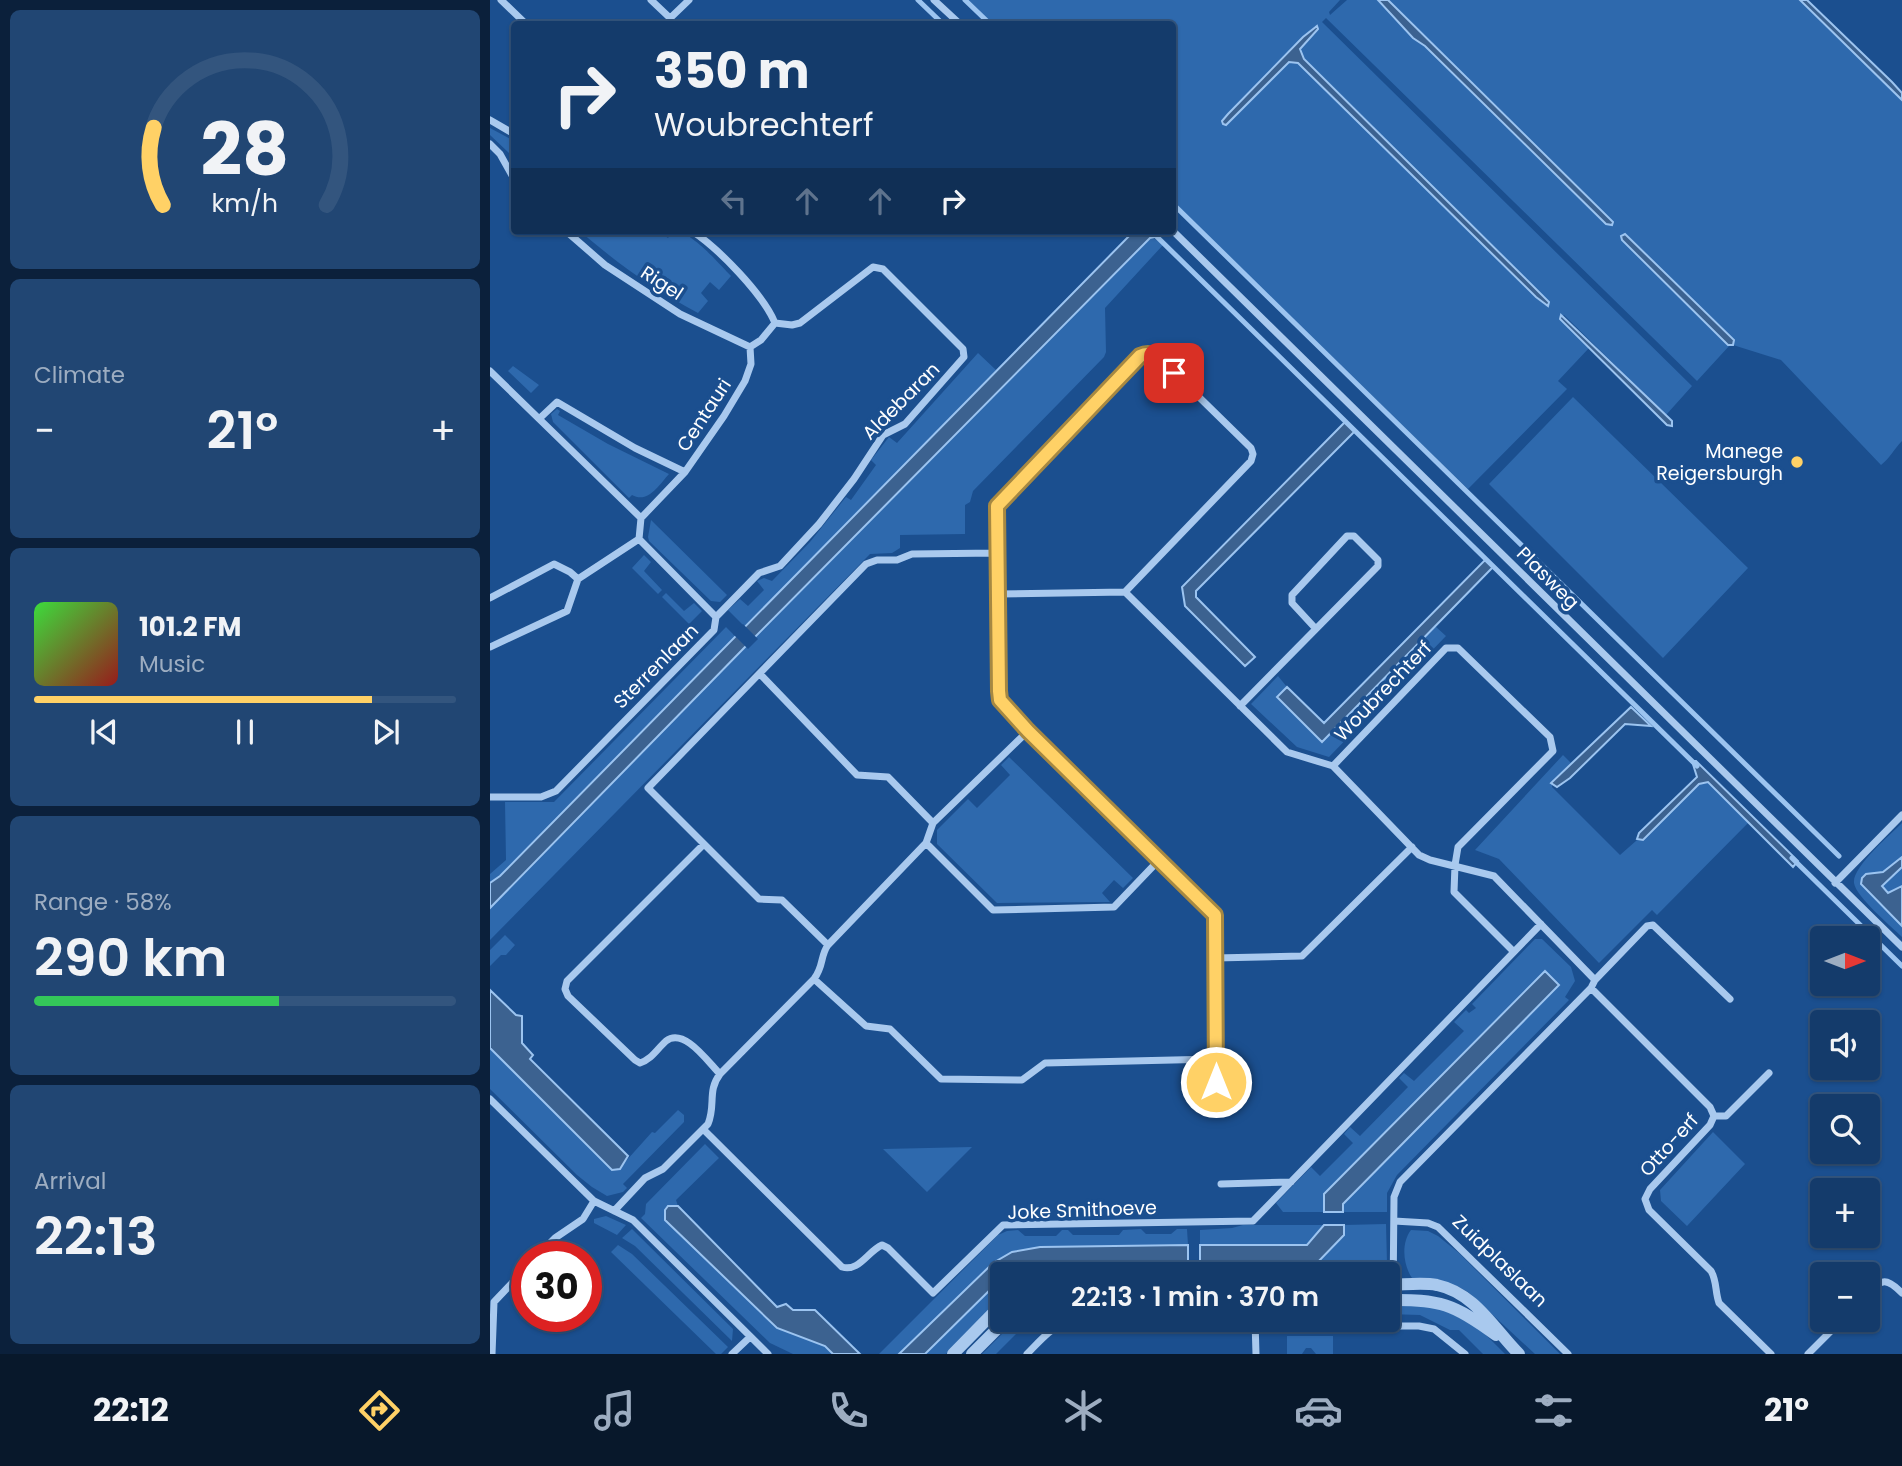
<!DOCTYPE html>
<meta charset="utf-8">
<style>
:root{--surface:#143b6b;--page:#214673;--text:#f1f3f6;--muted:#9dadc1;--line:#33557e;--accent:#ffd166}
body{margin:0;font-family:Poppins,sans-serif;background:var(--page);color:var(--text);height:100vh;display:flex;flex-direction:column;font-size:26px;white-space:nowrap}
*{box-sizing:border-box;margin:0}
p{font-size:23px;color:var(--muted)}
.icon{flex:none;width:38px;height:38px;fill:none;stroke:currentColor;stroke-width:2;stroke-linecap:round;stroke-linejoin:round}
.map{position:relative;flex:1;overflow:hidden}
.drawer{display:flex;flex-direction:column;gap:10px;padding:10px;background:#0b203b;width:490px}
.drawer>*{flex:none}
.top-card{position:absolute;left:21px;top:21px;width:665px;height:214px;border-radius:7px;box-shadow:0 2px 5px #0004,0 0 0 2px var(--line);background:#143b6b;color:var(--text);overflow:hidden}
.needle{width:46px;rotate:90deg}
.controls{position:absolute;left:1320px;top:926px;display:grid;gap:14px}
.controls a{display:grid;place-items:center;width:70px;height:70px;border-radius:7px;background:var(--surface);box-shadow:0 2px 5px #0004,0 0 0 2px var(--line);font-size:35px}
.speed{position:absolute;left:21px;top:1241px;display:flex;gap:14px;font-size:35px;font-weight:700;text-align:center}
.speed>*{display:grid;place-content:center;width:91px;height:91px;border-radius:50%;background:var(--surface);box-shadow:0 2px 5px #0004,0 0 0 2px var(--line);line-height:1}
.speed .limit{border:10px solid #d22;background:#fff;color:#111}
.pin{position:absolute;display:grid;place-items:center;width:60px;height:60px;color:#fff;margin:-30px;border-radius:14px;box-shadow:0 4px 10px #0006}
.me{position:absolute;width:77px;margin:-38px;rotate:0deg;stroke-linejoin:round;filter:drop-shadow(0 0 5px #0008)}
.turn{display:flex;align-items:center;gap:24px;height:147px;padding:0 28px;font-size:32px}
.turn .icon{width:91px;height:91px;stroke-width:2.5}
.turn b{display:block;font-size:49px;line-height:60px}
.lanes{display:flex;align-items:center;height:66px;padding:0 28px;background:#0003;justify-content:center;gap:35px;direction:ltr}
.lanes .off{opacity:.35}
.big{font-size:52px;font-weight:600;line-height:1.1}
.drawer .tile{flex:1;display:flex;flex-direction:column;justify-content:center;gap:10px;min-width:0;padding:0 24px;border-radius:10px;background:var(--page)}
.drawer .dial{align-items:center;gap:0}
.dial svg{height:182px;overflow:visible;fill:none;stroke:var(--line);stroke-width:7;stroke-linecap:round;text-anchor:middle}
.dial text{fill:var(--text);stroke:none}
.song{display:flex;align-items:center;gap:21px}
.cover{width:84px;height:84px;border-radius:10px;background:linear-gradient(135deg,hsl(120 70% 55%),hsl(0 70% 35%))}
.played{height:7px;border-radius:4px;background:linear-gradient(90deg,var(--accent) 80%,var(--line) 80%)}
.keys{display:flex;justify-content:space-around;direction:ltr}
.heat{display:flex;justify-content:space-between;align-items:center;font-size:38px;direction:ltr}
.charge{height:10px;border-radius:5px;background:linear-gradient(90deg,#34c759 58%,var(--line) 0)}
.trip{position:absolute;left:500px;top:1262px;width:410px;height:70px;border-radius:7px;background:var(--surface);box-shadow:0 2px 5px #0004,0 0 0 2px var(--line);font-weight:600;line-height:70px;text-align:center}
.dock{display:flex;height:112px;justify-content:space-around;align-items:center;background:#08182b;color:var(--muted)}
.dock .icon{width:49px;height:49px}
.dock .selected{color:var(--accent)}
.dock b{font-size:32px;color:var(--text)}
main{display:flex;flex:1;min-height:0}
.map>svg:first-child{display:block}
.green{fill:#2e69ad;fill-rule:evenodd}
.water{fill:#3c6290;stroke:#9cc4f0;stroke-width:2}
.pier{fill:#1b4f8f}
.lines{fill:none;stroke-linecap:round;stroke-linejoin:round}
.stream{stroke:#9cc4f0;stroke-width:5}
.minor{stroke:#a9c9ee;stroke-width:7}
.tertiary{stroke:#a9c9ee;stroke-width:12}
.route-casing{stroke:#a68842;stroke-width:18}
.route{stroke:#ffd166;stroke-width:12}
.poi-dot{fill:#ffd166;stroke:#1b4f8f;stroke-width:2.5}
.labels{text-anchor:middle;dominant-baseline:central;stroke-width:7;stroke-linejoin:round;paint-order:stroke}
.street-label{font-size:19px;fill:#fff;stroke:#1b4f8f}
.poi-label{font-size:19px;fill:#fff;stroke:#1b4f8f;text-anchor:end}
</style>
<main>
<section class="drawer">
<div class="tile dial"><svg viewBox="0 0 100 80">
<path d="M14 69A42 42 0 1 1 86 69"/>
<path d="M14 69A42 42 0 0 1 10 35" stroke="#ffd166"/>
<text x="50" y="56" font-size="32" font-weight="700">28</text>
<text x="50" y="72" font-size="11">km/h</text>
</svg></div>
<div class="tile"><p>Climate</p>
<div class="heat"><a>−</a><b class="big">21°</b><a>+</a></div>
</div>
<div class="tile">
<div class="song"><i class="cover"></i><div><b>101.2 FM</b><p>Music</p></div></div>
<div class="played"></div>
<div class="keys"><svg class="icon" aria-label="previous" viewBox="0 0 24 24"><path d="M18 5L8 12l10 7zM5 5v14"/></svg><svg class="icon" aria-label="pause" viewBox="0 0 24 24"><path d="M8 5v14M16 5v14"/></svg><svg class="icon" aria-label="next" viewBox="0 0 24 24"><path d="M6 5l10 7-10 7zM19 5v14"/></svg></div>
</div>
<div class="tile"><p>Range · 58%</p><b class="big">290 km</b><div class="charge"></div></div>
<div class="tile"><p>Arrival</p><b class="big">22:13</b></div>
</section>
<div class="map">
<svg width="1412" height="1354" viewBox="0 0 1412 1354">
<rect width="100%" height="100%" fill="#1b4f8f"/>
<path class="green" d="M 477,0 L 850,0 L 839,12 L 840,15 L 857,0 L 888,0 L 923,38 L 935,46 L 1122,224 L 1123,222 L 898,0 L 1310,0 L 1412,100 L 1412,441 C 1404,449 1400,458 1391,465 L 1291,360 L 1243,345 L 1244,340 L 1135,234 L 1132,234 L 1132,240 L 1240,345 L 1207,381 L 836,18 L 832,22 L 1202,386 L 1176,415 L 1074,315 L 1070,319 L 1099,348 L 1068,381 L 1077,389 L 978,489 L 683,206 L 682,24 L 502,24 ZM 825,26 L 828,29 L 810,49 L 814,59 L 1059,305 L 1055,305 L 1046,297 L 808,63 L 799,62 L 736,125 L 738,114 Z
M 0,128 L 24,141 L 19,153 L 0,135 Z
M 90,231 L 168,231 L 178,238 L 183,231 C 202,231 228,263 241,276 L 229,290 L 220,282 L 211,293 L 218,301 L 208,313 C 162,288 129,265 90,231 Z
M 661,238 L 664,238 L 673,245 L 615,308 L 616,352 L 614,357 L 483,491 L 480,502 L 475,505 L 475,534 L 410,535 L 410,548 L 402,553 L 380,554 L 0,940 L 0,908 L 255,647 Z
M 488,353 L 506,370 L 255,627 L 238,610 L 250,599 L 258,606 L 274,590 L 267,581 L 274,578 L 282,581 L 320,542 L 356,497 L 361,500 L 386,465 L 381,460 L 399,437 L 407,443 Z
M 23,366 L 49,385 L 41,393 L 18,371 Z
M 1083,397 L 1258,568 L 1173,658 L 999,484 Z
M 67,409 L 70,411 L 68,415 L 118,444 L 179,474 C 169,485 158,504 142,495 L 139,498 L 63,422 L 61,414 Z
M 161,520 L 237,595 L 230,602 L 221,601 L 159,541 L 158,537 Z
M 154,555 L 161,562 L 154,571 L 172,590 L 168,594 L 142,568 Z
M 176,593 L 194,611 L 204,603 L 212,611 L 199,624 L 172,597 Z
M 945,626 L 956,636 L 839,757 L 807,747 L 761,704 L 788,676 L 797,687 L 787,697 L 832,741 Z
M 236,627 L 246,637 L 10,876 L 0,883 L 0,874 L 16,860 L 15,802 L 64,802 Z
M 1073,755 L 1081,763 L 1062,783 L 1062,787 L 1130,855 L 1213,782 L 1218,782 L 1259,822 L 1167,915 L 1162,910 L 1109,963 L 1009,859 L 985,850 Z
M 519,757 L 643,878 L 633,888 L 624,880 L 612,893 L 620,902 L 507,903 L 447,844 L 447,830 L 478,799 L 487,808 L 520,775 L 511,765 Z
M 1412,823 L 1412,857 L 1393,872 L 1376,874 L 1371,884 L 1412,926 L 1412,937 C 1401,926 1366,897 1364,883 C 1362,867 1401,834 1412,823 Z
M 1412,867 L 1412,886 L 1398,893 L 1392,886 Z
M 15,935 L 25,945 L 16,955 L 11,955 L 0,966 L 0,950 Z
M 1045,939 L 1052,939 L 1081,967 L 1085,981 L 1075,997 L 1079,1000 L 907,1175 L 897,1193 L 897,1212 L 853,1212 L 853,1204 L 1068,985 L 1055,972 L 834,1194 L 834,1212 L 793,1212 L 786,1203 L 821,1167 L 830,1176 L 863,1143 L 854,1134 L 860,1127 L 870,1136 L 918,1087 L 909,1078 L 914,1073 L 924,1081 L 974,1031 L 964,1022 L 976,1010 L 979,1013 L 986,1008 L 982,1004 Z
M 0,1048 L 122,1170 L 136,1161 L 162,1132 L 165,1133 L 188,1110 L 194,1115 L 194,1122 L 133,1184 L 137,1188 L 133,1192 L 117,1196 L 102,1187 L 87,1175 L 0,1089 Z
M 1223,1132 L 1255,1164 L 1197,1226 L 1171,1201 L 1170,1190 Z
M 215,1144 L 229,1158 L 186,1200 L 188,1206 L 178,1206 L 175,1210 L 287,1328 L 335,1346 L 343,1354 L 303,1354 L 280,1343 L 151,1218 L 155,1214 L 156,1204 Z
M 482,1147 L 437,1192 L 393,1149 Z
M 116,1216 L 136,1225 L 127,1235 L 104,1223 L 104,1219 Z
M 896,1224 L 897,1263 L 893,1274 L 711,1274 L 710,1265 L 814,1264 L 820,1263 L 854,1236 L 854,1225 Z
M 753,1225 L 834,1225 L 834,1227 L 817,1245 L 710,1245 L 710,1230 L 742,1228 Z
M 142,1229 L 243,1329 L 242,1341 L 145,1246 L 132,1238 Z
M 651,1229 L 656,1234 L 681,1234 L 687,1229 L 697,1229 L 698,1245 L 550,1247 L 522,1252 L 503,1263 L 409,1354 L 389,1354 L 508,1235 L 517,1231 L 528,1230 L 535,1236 L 566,1236 L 572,1230 L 578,1230 L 583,1235 L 629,1235 L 633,1230 Z
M 921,1230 L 938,1231 L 948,1236 L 969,1253 L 1070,1354 L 1045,1354 L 978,1292 L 967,1286 L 922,1278 C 913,1265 911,1243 921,1230 Z
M 128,1245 L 142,1254 L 238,1347 L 231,1354 L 226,1354 L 121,1252 Z
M 597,1264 L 698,1265 L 698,1274 L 517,1274 L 536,1266 Z
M 513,1277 L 513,1297 L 456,1354 L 435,1354 Z
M 898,1303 L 947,1306 L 990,1329 L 1015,1354 L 993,1354 L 969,1330 L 960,1330 L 930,1315 L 898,1314 Z
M 526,1320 L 540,1320 L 506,1354 L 492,1354 Z
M 797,1336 L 843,1336 L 843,1354 L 826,1354 L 821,1348 L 816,1348 L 812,1354 L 797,1354 Z"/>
<path class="water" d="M 888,0 L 898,0 L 1123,222 L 1122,225 L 1116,224 L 935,46 L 923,38 Z
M 1310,0 L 1317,0 L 1402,82 L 1412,93 L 1412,100 Z
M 827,26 L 828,29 L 810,49 L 814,59 L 1059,302 L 1058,306 L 1046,297 L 808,63 L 799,62 L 736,125 L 733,124 L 732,121 L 738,114 L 813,37 Z
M 644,231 L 668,231 L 669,236 L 660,238 L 255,647 L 0,908 L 0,883 L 10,876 Z
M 1135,234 L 1244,340 L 1243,345 L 1238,345 L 1132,240 L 1131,236 Z
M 1071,315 L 1182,421 L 1182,426 L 1177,425 L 1070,319 Z
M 855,422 L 865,431 L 706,591 L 706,597 L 765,657 L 755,666 L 695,606 L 692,587 Z
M 995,560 L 1003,567 L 832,742 L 787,697 L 797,687 L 834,723 Z
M 1141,707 L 1161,726 L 1135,724 L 1080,778 L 1067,787 L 1061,783 Z
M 1202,761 L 1206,761 L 1308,861 L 1303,867 L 1218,782 L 1209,784 L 1153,840 L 1147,839 L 1149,833 L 1207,777 Z
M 1412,857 L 1412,867 L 1392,886 L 1398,893 L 1412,886 L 1412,926 L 1371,884 L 1372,878 L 1376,874 L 1393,872 Z
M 1055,971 L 1069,985 L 853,1204 L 853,1212 L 834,1212 L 834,1194 Z
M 0,990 L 26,1015 L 32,1016 L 32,1043 L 43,1055 L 40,1059 L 138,1156 L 130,1169 L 122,1170 L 0,1048 Z
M 178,1206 L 188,1206 L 287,1307 L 296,1304 L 303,1310 L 325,1310 L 370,1354 L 343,1354 L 335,1346 L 287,1328 L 175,1220 L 175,1210 Z
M 834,1225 L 854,1225 L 854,1235 L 826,1264 L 710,1265 L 710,1245 L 817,1245 Z
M 698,1245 L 698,1265 L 547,1265 L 513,1274 L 513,1277 L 435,1354 L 409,1354 L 503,1263 L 522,1252 L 550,1247 Z"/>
<path class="pier" d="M 253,624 L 268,639 L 258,649 L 243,634 Z"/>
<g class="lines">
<path class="stream" d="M 428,0 L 453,24
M 475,0 L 500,24
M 682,203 L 1349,856
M 661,231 L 1207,766
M 1302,858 L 1412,966"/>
<path class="minor" d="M 11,0 L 36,24
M 161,0 L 180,18
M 444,0 L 470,24
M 174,24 L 199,0
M 0,120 L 24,134
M 0,144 L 10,154 L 24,179
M 682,230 L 1412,947
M 76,231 L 115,265 L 190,314 L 260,347
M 202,231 C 228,248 273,294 285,323
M 0,371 L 151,518 L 149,539 L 226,617
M 50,418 L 67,402 L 145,448 L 195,472
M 151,518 L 195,472 L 234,416 L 255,381 L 261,364 L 260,347 L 271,340 L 285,323 L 302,325 L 310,323 L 383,267 L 393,269 L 473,349 L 474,357 L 415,424 L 393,435 L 364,479 L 329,524 L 290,566 L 269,573 L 226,617
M 508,594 L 635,592
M 0,598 L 64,564 L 80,572 L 88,579 L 149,539
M 0,647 L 77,611 L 88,579
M 270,674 L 367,775 L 398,777 L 443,823
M 750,706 L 888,566 L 888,560 L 864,536 L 857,536 L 802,595 L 802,603 L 826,629
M 538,731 L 443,823 L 436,843 L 503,910 L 624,907 L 669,860
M 843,766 L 956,648 L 968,648 L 1060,737 L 1063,751 L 968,847 L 965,865 L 964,892 L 1023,951
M 0,797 L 51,797 L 66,791 L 224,630 L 226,617
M 213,845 L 77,981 L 75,989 L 78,996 L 145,1060 L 150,1063 C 162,1059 167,1049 176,1041 C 194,1027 218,1062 230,1074
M 1345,883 L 1412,815
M 338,945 L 292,900 L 269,899 L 158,788 L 376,564 L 387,560 L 407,560 L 422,554 L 507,553
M 725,958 L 812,956 L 922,847
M 324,979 L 376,1026 L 400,1029 L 451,1079 L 532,1080 L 555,1063 L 726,1059
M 1105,980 L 1157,926 L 1163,925 L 1240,999
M 1101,988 L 1220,1107 L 1224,1116 L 1220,1125 L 1160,1189 L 1155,1199 L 1159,1210 L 1221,1271 C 1227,1281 1225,1292 1229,1303 L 1281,1354
M 0,1099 L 104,1201 L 143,1220 L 278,1354
M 726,1104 L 725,915 L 538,731 L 510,700 L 509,691 L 507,506 L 650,356 L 658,352 L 665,354 L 761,448 L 763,454 L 761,461 L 635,592 L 797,752 L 843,766 L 929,855 L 940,860 L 1004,876 L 1105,980 L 1101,988 L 910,1182 L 904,1197 L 903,1300
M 1224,1116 L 1236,1116 L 1279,1073
M 213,1129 L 352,1267 C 369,1272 377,1252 392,1245 L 398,1248 L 443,1293 L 513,1225 L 763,1221 L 1051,924
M 731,1184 L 801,1182
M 124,1211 L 155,1178 L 173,1169 L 218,1124 C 226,1105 217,1091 230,1074 L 324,979 C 334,966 330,956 338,945 L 436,843
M 904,1221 L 938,1223 L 948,1227 L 1078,1354
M 47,1256 L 65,1238 L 93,1219 L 104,1201
M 1377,1293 C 1392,1278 1397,1278 1412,1293
M 765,1320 L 766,1354
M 2,1354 L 4,1302 L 37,1267
M 242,1354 L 260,1337
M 537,1354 C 550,1341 561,1327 579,1321 L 793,1321 L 826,1326 L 929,1326 L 944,1329 L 975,1354
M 1318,1354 L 1352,1320"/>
<path class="tertiary" d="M 898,1285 C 914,1285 931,1282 947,1285 C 985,1293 1004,1329 1029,1354
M 898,1300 C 950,1299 964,1304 1006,1335
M 463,1354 L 513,1303
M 482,1354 L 516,1320"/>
</g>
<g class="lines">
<defs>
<path id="route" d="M 684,373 C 674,363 665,349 650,356 L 507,506 L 509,691 L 510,700 L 538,731 L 725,915 L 726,1082"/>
</defs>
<use href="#route" class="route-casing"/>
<use href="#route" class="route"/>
</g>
<circle class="poi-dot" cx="1307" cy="462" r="7"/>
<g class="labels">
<g class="street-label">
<text transform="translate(172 283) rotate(33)">Rigel</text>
<text transform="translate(411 401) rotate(-45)">Aldebaran</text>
<text transform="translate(214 415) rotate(-57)">Centauri</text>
<text transform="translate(1058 578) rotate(45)">Plasweg</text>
<text transform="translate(166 666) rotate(-45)">Sterrenlaan</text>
<text transform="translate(893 691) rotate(-46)">Woubrechterf</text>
<text transform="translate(1179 1145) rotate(-48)">Otto-erf</text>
<text transform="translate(592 1210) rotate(-2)">Joke Smithoeve</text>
<text transform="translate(1010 1261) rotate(44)">Zuidplaslaan</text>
</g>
<g class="poi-label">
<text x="1293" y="451">Manege<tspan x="1293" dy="22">Reigersburgh</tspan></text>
</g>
</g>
</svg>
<div class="controls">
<a><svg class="needle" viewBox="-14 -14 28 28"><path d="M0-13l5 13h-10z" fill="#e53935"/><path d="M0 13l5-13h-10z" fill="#9dadc1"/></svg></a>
<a><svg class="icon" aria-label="sound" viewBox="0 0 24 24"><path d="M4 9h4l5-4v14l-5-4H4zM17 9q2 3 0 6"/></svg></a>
<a><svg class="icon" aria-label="search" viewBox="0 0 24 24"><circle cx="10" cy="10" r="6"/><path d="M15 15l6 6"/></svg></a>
<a>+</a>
<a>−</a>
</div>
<div class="speed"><div class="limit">30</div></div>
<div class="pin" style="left:684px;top:373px;background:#d93025"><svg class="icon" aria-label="arrive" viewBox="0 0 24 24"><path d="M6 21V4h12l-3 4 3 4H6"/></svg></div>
<svg class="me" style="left:726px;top:1082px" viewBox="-20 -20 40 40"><circle r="17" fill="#ffd166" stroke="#fff" stroke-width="3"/><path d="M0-11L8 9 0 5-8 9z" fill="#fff"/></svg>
<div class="trip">22:13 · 1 min · 370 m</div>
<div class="top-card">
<div class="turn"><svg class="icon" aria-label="right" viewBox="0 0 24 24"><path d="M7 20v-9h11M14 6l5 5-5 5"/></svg><div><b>350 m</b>Woubrechterf</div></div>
<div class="lanes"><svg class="icon off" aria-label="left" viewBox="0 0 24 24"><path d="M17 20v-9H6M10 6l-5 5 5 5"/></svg><svg class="icon off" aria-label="ahead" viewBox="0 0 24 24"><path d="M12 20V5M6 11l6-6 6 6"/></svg><svg class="icon off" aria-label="ahead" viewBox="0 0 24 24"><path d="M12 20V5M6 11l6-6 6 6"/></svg><svg class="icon" aria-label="right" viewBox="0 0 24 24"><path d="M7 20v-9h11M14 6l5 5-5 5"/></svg></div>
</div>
</div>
</main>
<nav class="dock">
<b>22:12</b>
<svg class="icon selected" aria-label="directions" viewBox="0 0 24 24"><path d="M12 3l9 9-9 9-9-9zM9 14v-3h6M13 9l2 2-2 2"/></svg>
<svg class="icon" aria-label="music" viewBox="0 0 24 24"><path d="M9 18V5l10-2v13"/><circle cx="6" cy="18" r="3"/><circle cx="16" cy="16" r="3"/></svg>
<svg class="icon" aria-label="phone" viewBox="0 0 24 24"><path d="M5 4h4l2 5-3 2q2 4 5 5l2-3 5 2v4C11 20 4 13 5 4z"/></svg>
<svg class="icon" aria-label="climate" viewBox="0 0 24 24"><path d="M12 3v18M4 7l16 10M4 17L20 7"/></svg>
<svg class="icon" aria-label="car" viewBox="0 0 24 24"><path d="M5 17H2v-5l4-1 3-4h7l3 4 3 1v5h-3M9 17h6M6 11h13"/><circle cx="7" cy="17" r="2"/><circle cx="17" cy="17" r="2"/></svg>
<svg class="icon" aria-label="filters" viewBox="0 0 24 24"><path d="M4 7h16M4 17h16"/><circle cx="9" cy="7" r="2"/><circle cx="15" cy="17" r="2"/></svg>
<b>21°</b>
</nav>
